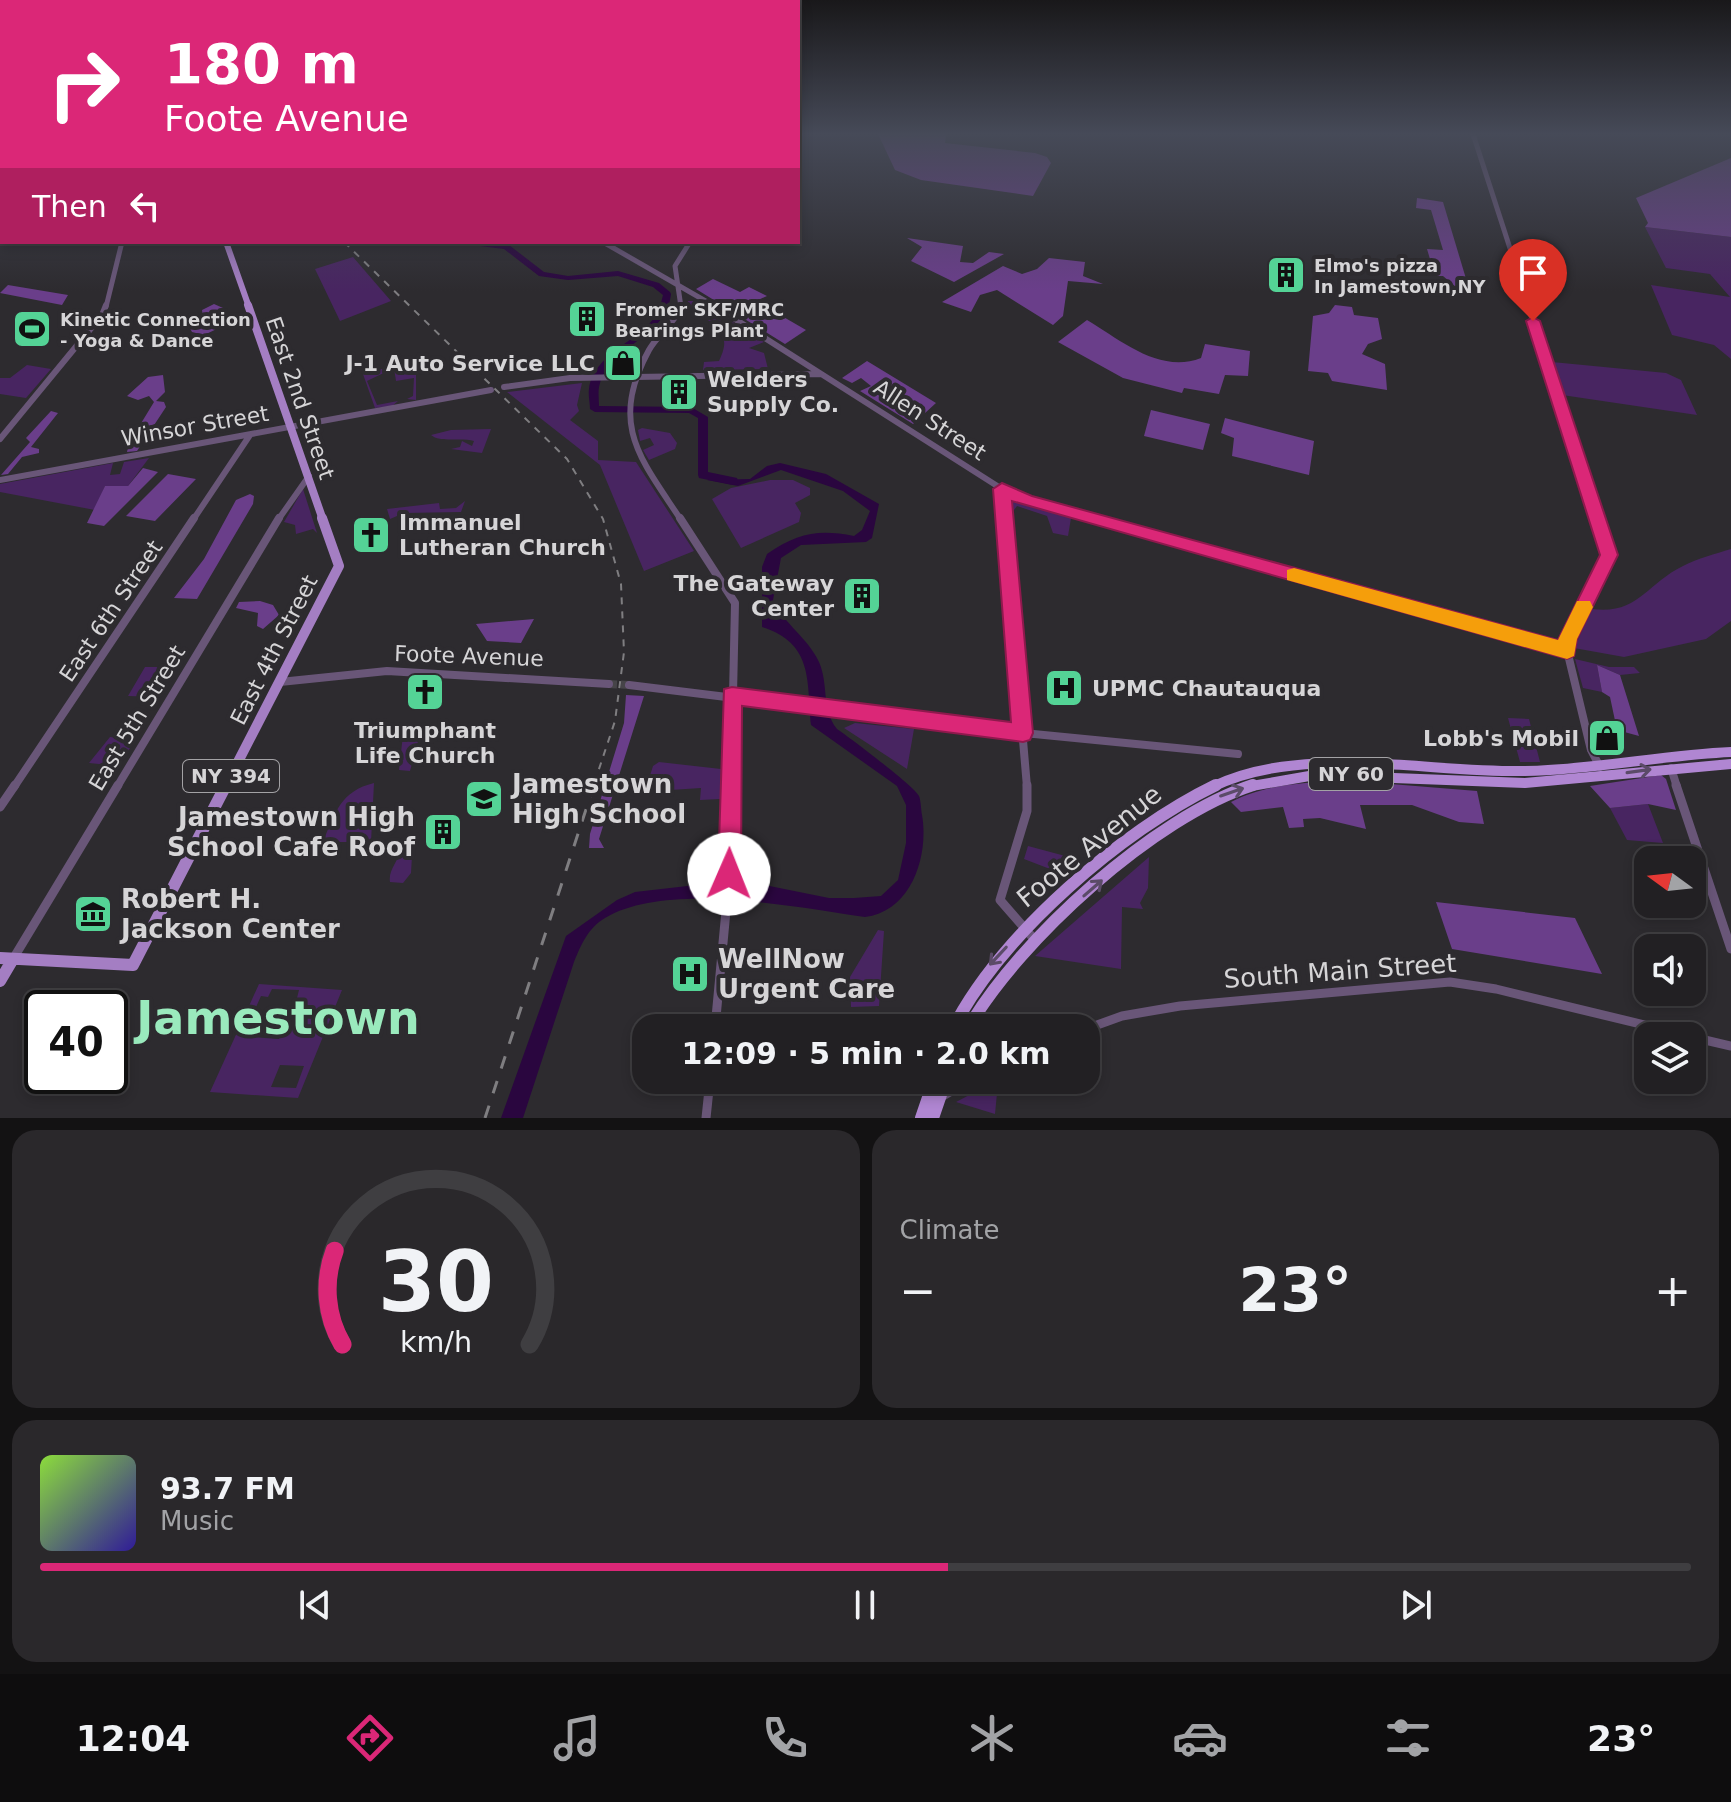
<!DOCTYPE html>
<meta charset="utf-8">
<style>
:root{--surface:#222023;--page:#2a282b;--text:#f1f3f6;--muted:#a2a3a6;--line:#3f3e41;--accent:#db2777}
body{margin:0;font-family:"DejaVu Sans",sans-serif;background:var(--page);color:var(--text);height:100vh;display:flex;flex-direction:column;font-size:30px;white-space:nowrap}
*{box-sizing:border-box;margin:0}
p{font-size:26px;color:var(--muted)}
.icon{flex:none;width:44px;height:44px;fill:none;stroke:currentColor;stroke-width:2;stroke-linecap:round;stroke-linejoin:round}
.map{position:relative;height:1118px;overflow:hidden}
.drawer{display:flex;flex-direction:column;gap:12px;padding:12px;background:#131213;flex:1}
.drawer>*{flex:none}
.hud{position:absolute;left:0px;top:0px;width:800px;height:244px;box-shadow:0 4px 12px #0003,0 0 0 2px var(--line);background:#db2777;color:#fff;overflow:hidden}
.needle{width:52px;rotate:285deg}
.tools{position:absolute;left:1634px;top:846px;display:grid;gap:16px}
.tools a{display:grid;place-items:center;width:72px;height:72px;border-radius:16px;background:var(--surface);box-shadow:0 4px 12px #0003,0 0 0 2px var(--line);font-size:40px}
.speed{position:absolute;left:24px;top:990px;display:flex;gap:16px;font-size:40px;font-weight:700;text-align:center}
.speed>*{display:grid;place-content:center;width:104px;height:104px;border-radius:50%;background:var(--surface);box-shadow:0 4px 12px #0003,0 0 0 2px var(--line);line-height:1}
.speed .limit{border:4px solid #111;border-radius:12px;background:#fff;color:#111}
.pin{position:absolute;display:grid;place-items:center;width:68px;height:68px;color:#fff;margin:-82px -34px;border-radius:50% 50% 50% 0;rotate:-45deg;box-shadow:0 0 8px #0007}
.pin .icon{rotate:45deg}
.me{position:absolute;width:88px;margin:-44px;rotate:1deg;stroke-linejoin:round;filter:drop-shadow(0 0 6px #0008)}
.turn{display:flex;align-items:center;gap:28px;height:168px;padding:0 32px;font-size:36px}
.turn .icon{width:104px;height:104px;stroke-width:2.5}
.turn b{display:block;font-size:56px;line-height:68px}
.then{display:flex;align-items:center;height:76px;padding:0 32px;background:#0003;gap:16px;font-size:30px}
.big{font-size:60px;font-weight:800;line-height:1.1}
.drawer .widget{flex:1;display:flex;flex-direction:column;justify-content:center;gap:12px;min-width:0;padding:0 28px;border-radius:24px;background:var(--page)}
.drawer .dial{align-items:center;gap:0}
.dial svg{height:208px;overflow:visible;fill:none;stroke:var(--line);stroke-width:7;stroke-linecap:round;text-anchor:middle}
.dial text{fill:var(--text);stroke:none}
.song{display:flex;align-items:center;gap:24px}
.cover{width:96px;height:96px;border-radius:12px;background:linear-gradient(135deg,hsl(90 70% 55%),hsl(250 70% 35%))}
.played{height:8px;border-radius:4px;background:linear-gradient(90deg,var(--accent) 55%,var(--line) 55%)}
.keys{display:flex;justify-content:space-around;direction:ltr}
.heat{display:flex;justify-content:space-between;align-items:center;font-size:44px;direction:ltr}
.drawer .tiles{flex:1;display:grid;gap:12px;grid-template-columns:1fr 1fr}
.widget:last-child{grid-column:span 2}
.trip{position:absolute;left:632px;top:1014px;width:468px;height:80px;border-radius:24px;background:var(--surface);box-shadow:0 4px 12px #0003,0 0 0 2px var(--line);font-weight:800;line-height:80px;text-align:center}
.menu{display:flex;height:128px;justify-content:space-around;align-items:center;background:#0e0d0e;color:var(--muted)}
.menu .icon{width:56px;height:56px}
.menu .on{color:var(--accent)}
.menu b{font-size:36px;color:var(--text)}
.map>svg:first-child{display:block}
.green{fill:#482561;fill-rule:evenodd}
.forest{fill:#6a3e8a}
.water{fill:#2a063f}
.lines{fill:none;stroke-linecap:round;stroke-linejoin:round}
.river{fill:#2a063f;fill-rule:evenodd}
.tertiary-tunnel{stroke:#464448;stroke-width:8;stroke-dasharray:8 4;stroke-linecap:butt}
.tertiary-far3{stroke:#695678;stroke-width:5}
.tertiary-far2{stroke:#695678;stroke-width:6}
.tertiary-far1{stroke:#695678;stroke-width:8}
.tertiary{stroke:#695678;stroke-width:9}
.primary-far3{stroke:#a47ec3;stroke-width:6}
.primary-far2{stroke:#a47ec3;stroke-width:8}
.primary-far1{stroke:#a47ec3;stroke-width:10}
.primary{stroke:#a47ec3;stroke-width:12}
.trunk-far1{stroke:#b086d2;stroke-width:10}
.trunk{stroke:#b086d2;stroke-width:12}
.rail-far1{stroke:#7f7e81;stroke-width:2;stroke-dasharray:7 7;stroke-linecap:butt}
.rail{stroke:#7f7e81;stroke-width:3;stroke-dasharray:13 13;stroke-linecap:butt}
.oneway{stroke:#5b4b68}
.route{fill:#db2777;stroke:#8e194d;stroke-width:2}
.slow{fill:#f59e0b}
.labels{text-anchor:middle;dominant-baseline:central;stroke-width:8;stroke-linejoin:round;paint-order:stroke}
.far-poi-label{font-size:18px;font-weight:bold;fill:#d6d5d7;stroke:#2d2b2f;text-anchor:start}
.shield{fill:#2d2b2f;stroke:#a3a2a5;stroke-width:2}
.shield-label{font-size:20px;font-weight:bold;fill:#d6d5d7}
.poi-label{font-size:22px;font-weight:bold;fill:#d6d5d7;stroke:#2d2b2f;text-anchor:end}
.street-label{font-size:22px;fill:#d6d5d7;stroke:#2d2b2f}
.near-poi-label{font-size:26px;font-weight:bold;fill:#d6d5d7;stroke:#2d2b2f;text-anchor:start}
.near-street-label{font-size:26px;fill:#d6d5d7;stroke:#2d2b2f}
.near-town-label{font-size:46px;font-weight:bold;fill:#9aeabd;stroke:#2d2b2f}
</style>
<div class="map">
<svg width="1731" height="1118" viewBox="0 0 1731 1118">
<rect width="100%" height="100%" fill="#2d2b2f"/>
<path class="green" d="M 1645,227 L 1731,237 L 1731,359 L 1714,345 L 1672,335 L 1651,285 L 1730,297 L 1710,274 L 1666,268 Z
M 353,257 L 391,301 L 340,321 L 315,269 Z
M 688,301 L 699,301 L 724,317 L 719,322 L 721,324 L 731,321 L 764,342 L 749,348 L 764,353 L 768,369 L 703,370 L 704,362 L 719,361 C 731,336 721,333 703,315 L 706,312 L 701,307 L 687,305 Z
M 416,360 L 416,400 L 407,399 L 413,396 L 414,378 L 396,381 L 394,368 L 367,381 L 377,405 L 398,401 L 392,406 L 375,408 L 363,374 Z
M 1552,362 L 1666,373 L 1681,380 L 1697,415 L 1562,395 Z
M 27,365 L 51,369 L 26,398 L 0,394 L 0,378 L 10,378 Z
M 582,383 L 577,405 L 579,411 L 570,420 L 598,441 L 598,460 L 636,462 L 694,551 L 644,571 L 600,465 L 507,392 Z
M 642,428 L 670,433 L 677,443 L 675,449 L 649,460 L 643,450 L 654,445 L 650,438 L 640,441 L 638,430 Z
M 491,429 L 482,453 L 451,449 L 460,447 L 462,441 L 472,446 L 474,441 C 462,437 440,443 431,435 L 451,430 Z
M 149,458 L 128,486 L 105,486 L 95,510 L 0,492 L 0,484 L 113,463 L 110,475 L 120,474 L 124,462 Z
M 770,480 L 793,480 L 810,488 L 810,495 L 795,503 L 801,513 L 799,522 L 741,548 L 712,499 L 731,488 Z
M 303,489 L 317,533 L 313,529 L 296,534 L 295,525 L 284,522 Z
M 465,501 L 461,512 L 404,513 L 390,519 L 387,509 L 439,503 L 440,509 L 456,508 Z
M 1010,501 L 1071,518 L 1068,536 L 1053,533 L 1047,516 L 1017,506 L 1011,514 Z
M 1731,549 L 1731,621 L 1706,639 L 1624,657 L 1574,648 L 1592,609 C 1638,615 1646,584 1683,566 C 1698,558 1715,554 1731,549 Z
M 1575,659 L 1609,667 L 1634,667 L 1640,673 L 1620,675 L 1597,665 L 1602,692 L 1583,688 Z
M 145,667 L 175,667 L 157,697 L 128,696 Z
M 1508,718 L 1529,719 L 1540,762 L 1520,762 Z
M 855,723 L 914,729 L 907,769 L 844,728 Z
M 420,734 L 410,771 L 399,770 L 403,735 Z
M 110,737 L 135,740 L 119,766 L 89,763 Z
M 659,762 L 721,769 L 720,799 L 700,800 L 701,788 L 655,791 L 656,786 L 648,782 L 653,766 Z
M 374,783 L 371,842 L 323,842 C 335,812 341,791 374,783 Z
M 1648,804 L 1663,843 L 1627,840 L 1610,808 Z
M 413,839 L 411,873 L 403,883 L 390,882 C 388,869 399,862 400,849 Z
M 1028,846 L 1069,857 L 1063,874 L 1024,859 Z
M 1149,857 L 1148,888 L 1140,903 L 1143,909 L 1122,907 L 1121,969 L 1035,956 Z
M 878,930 L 884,931 L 879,1006 L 851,1007 L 850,977 Z
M 259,984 L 342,990 L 298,1098 L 210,1092 ZM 272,989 L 299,990 L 297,998 L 304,999 L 291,1030 L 283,1030 L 279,1039 L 251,1037 L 254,1028 L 247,1027 L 261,996 L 268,997 ZM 280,1065 L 304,1066 L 296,1088 L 271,1087 Z
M 994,1082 L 998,1083 L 995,1114 L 956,1102 Z"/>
<path class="forest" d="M 878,134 L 946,134 L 945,143 L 1035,153 L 1047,157 L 1051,163 L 1033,196 L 921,180 L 895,170 Z
M 1731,158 L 1731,237 L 1645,227 L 1648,223 L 1636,198 Z
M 1417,198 L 1443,202 L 1470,292 L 1456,287 L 1443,276 L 1435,276 L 1427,249 L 1443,250 L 1431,210 L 1416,208 Z
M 907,238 L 963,246 L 960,262 L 973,263 L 989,252 L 1004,254 L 954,282 L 911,261 L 922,247 Z
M 1049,258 L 1085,262 L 1083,276 L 1103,284 L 1068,281 L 1063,316 L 1053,325 L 997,290 L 980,295 L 971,312 L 942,302 L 1003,266 L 1022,274 L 1037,269 Z
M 713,279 L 740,292 L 749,287 L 767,296 L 756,301 L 806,330 L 785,344 L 696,289 Z
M 8,285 L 68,295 L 62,305 L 0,293 Z
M 214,304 L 223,308 L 221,327 L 204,335 L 192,332 L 187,323 L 203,318 L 202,310 Z
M 1335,305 L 1352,307 L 1354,315 L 1378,318 L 1382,339 L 1368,344 L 1362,354 L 1385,364 L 1387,390 L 1332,381 L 1328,373 L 1308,371 L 1313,316 L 1329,313 Z
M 1087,320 C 1122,341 1160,374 1201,358 L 1205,344 L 1250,351 L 1248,376 L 1225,375 L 1219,394 L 1184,388 L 1182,393 L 1123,378 L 1058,342 Z
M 867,361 L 936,403 L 913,424 L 860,391 L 871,386 L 861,378 L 852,383 L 842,378 Z
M 163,375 L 165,392 L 156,401 L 164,402 L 166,407 L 137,451 L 127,452 L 130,438 L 142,436 L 146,428 L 140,425 L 154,402 L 149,396 L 138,400 L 127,396 L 148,377 Z
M 1151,410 L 1210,424 L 1203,450 L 1144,436 Z
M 51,411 L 58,413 L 31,447 L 39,449 L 39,453 L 22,457 L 8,474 L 1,475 L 30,442 L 26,438 Z
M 1225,418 L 1314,441 L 1309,475 L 1232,456 L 1234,438 L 1221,433 Z
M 143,468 L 158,472 L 104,526 L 87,523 L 105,486 L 128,486 Z
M 168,474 L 196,479 L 155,521 L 126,516 Z
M 250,494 L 254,496 L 253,504 L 197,599 L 174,598 L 204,559 L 236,500 Z
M 260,601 L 273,605 L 279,615 L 263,629 L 257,626 L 258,613 L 236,608 L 239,602 Z
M 534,619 L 521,643 L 487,641 L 476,624 Z
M 1597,665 L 1620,675 L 1639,736 L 1617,730 L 1610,697 L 1602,692 Z
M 626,695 L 644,696 L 599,839 L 604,848 L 589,848 L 590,834 L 624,723 Z
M 1661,775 L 1666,779 L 1676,810 L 1648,804 L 1610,808 L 1590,786 Z
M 1366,782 L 1477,791 L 1484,824 L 1459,822 L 1412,805 L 1360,805 L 1366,829 L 1320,818 L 1303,819 L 1304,827 L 1289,828 L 1283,807 L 1241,812 L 1231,802 C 1268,782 1324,780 1366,782 Z
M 1436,902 L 1575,918 L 1602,974 L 1452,949 Z"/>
<path class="water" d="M 780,463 L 826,474 L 879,504 L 872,538 L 866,542 L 801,545 L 781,558 L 773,600 C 784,624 808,638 819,662 C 829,685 821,709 837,729 C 849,737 914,786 919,796 C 921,801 921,810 922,815 C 929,855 912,911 865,917 C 796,907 667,881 605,918 C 588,928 581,945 574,962 L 523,1118 L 501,1118 L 566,936 L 617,900 L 635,892 L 740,880 L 829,898 L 854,898 L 881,896 L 898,880 L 906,843 L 906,805 L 897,786 L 811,725 C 807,680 813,643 762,627 L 762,567 L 767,554 C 798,533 818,529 854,536 L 862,530 L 870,511 L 843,491 L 781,470 L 738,486 L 707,480 L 750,479 L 767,466 Z"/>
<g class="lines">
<path class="river" d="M 460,242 L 484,242 L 509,245 L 544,272 L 568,276 L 618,271 L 659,283 L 670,292 L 671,294 C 670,300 669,307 666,312 C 650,341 606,352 599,387 C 598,393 599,400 599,406 L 691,407 L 708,417 L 708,472 L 737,478 L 738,481 L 737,484 L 733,485 L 699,478 L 698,475 L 698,418 L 689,413 L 595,412 L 590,409 C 590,403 588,395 589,389 C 594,350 648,340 660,307 C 661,303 662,299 663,295 L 653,287 L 618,276 L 568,280 L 539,276 L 504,249 L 464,244 Z"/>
<path class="tertiary-tunnel" d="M 609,684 L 629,685"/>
<path class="tertiary-far3" d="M 1473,134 L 1529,307
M 603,242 L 716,307
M 106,307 L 122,242
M 681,307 L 675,266 L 690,242"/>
<path class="tertiary-far2" d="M 681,305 C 677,321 657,335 649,350 C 608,425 641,459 681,520
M 713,305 L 1002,489 L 1005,520
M 1528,305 L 1598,520
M 504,387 L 570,378 L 821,374
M 0,439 L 102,315 L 106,305
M 0,480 L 491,390
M 1002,489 L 1027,501 L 1097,520
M 193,520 L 250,435
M 278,520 L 309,476"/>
<path class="tertiary-far1" d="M 680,518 L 735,603 L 731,787
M 1004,518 L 1027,787
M 1090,518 L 1567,651
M 1597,518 L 1609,555 L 1566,646 L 1591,750 L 1600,767
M 280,682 L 387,671 L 609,684
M 629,685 L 1003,731 L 1238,754
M 1671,768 L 1677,787
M 14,787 L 194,518
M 117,787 L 279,518"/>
<path class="tertiary" d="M 1027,785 L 1027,811 L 1000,900 L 1034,939
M 1676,785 L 1731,949
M 0,807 L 15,785
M 13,959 L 118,785
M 715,1028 L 729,879 L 731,785
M 1086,1029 L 1122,1016 L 1180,1006 L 1450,982 L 1496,989 L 1690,1036
M 1692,1037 L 1731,1046
M 941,1097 L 970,1080
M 706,1118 L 710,1080"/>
<path class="primary-far3" d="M 226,242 L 249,307"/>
<path class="primary-far2" d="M 248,305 L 323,520"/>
<path class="primary-far1" d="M 225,787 L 339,566 L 322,518"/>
<path class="primary" d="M 0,958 L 133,965 L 226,785
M 0,981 L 13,959"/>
<path class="trunk-far1" d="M 1212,787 C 1302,743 1429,773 1525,771 C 1594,770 1662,755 1731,752
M 1246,787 L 1315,775 L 1525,783 L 1731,764"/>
<path class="trunk" d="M 953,1028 C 1002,934 1121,831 1216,785
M 968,1028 C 1020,939 1154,817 1253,785
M 921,1118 L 934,1080
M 933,1118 L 946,1080"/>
<path class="rail-far1" d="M 344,242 L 567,459 L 603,519 L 621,584 L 624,652 L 615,721 L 593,787"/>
<path class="rail" d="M 485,1118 L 594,785"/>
</g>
<defs><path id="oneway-shaft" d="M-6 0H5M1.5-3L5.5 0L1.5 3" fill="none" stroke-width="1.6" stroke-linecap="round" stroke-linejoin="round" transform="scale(2)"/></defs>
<g class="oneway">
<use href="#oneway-shaft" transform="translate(1639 771) rotate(-8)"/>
<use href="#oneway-shaft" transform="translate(1232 792) rotate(-19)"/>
<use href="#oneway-shaft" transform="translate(1093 888) rotate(-41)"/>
<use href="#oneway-shaft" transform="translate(998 956) rotate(133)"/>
</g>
<linearGradient id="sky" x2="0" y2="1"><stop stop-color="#19181a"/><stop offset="0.46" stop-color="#464a58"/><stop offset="1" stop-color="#464a58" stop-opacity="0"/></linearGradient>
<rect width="1731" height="291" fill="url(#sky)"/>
<path class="route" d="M 1533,317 L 1540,321 L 1618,555 L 1577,639 L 1574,656 L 1567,659 L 1012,501 L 1033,733 L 1030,740 L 1023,742 L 742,706 L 741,874 L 737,882 L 729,885 L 721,882 L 718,874 L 724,689 L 732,687 L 1011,722 L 993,489 L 1002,483 L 1032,496 L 1558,640 L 1600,555 L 1526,321 Z"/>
<path class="slow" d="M 1294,568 L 1558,640 L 1577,601 L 1590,601 L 1593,607 L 1577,639 L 1574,656 L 1567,659 L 1287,580 L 1287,570 Z"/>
<defs>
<symbol id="building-square" viewBox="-11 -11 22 22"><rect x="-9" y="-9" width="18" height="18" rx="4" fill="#54d396" stroke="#2d2b2f"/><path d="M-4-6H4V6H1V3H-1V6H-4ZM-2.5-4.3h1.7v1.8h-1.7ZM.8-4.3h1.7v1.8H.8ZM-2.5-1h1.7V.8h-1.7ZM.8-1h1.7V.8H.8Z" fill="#111"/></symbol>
<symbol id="stadium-square" viewBox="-11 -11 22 22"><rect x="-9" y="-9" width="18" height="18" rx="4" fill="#54d396" stroke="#2d2b2f"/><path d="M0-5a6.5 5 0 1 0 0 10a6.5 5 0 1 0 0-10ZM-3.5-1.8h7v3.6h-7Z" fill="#111"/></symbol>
<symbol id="shop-square" viewBox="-11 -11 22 22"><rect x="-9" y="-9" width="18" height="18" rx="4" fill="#54d396" stroke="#2d2b2f"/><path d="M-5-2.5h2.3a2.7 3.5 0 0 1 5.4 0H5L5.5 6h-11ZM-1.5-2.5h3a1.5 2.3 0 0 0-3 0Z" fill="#111"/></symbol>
<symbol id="church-square" viewBox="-11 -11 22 22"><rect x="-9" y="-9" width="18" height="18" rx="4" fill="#54d396" stroke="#2d2b2f"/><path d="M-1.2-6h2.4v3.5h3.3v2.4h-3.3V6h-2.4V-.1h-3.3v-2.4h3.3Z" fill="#111"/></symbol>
<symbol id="hospital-square" viewBox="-11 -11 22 22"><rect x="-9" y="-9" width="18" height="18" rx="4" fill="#54d396" stroke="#2d2b2f"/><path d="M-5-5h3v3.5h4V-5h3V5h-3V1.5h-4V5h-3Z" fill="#111"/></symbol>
<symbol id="school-square" viewBox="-11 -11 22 22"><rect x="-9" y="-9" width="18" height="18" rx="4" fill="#54d396" stroke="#2d2b2f"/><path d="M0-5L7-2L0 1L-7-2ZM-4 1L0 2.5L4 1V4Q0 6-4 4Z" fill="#111"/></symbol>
<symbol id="museum-square" viewBox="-11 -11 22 22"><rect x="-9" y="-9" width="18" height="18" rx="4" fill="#54d396" stroke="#2d2b2f"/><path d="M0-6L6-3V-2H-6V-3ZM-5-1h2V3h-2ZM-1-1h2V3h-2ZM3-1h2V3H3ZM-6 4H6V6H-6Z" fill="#111"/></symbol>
</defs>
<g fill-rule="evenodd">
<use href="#building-square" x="1264" y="253" width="44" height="44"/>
<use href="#building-square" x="565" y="297" width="44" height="44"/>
<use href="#stadium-square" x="10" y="307" width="44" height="44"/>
<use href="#shop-square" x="601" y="341" width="44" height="44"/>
<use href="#building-square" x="657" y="370" width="44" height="44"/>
<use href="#church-square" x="349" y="513" width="44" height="44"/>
<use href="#building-square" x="840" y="574" width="44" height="44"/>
<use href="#hospital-square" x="1042" y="666" width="44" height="44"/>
<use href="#church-square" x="403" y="670" width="44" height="44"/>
<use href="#shop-square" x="1585" y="716" width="44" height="44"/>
<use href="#school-square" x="462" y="777" width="44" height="44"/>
<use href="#building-square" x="421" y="810" width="44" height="44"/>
<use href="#museum-square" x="71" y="892" width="44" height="44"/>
<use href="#hospital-square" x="668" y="952" width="44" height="44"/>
</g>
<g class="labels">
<g class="far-poi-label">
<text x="1314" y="265">Elmo's pizza<tspan x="1314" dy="21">In Jamestown,NY</tspan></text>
<text x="615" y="309">Fromer SKF/MRC<tspan x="615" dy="21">Bearings Plant</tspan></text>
<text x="60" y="319">Kinetic Connection<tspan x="60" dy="21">- Yoga &amp; Dance</tspan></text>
</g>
<g class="shield">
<rect x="1309" y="758" width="84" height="32" rx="6"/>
<rect x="183" y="760" width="96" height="32" rx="6"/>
</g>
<g class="shield-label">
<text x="1351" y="774">NY 60</text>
<text x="231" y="776">NY 394</text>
</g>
<g class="poi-label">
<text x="595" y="363">J-1 Auto Service LLC</text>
<text x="707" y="379" text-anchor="start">Welders<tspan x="707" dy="25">Supply Co.</tspan></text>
<text x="399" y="522" text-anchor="start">Immanuel<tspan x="399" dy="25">Lutheran Church</tspan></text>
<text x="834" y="583">The Gateway<tspan x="834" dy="25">Center</tspan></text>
<text x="1092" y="688" text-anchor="start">UPMC Chautauqua</text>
<text x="425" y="730" text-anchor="middle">Triumphant<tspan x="425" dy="25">Life Church</tspan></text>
<text x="1579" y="738">Lobb's Mobil</text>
</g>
<g class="street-label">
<text transform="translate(300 398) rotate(71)">East 2nd Street</text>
<text transform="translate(930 420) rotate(33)">Allen Street</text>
<text transform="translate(195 426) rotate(-10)">Winsor Street</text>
<text transform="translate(111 611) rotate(-56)">East 6th Street</text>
<text transform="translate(274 650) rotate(-63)">East 4th Street</text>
<text transform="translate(469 656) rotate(2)">Foote Avenue</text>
<text transform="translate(137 718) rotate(-59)">East 5th Street</text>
</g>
<g class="near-poi-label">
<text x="512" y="784">Jamestown<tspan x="512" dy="30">High School</tspan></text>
<text x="415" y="817" text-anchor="end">Jamestown High<tspan x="415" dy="30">School Cafe Roof</tspan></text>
<text x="121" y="899">Robert H.<tspan x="121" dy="30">Jackson Center</tspan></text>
<text x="718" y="959">WellNow<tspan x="718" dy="30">Urgent Care</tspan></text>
</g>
<g class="near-street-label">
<text transform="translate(1089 846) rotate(-39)">Foote Avenue</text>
<text transform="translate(1340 971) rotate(-4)">South Main Street</text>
</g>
<g class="near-town-label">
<text x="278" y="1018">Jamestown</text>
</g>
</g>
</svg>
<div class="tools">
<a><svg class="needle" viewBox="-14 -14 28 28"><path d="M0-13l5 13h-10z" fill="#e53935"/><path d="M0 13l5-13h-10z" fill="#a2a3a6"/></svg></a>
<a><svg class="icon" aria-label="sound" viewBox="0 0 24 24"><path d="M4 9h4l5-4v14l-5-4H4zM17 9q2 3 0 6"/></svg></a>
<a><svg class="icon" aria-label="layers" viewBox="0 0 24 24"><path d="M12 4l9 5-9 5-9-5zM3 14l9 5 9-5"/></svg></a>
</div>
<div class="speed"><div class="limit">40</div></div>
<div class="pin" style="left:1533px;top:321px;background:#d93025"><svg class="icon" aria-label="arrive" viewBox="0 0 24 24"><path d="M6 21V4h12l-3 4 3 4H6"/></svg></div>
<svg class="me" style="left:729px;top:874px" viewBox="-20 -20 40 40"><circle r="19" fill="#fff"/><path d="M0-13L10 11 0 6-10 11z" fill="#db2777"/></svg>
<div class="trip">12:09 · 5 min · 2.0 km</div>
<div class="hud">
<div class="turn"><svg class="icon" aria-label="right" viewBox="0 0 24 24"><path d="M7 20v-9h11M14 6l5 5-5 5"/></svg><div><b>180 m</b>Foote Avenue</div></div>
<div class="then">Then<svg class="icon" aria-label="left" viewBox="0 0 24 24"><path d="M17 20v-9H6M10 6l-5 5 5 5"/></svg></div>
</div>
</div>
<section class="drawer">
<div class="tiles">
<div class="widget dial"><svg viewBox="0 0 100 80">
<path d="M14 69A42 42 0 1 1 86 69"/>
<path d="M14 69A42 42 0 0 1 11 33" stroke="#db2777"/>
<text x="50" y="56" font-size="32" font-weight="700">30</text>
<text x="50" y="72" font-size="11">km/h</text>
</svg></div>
<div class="widget"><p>Climate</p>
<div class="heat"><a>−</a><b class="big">23°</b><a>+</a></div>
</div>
<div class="widget">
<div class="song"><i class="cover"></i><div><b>93.7 FM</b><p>Music</p></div></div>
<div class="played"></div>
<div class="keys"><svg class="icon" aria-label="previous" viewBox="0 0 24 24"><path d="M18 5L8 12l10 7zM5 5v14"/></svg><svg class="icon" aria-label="pause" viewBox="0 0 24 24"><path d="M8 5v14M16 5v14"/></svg><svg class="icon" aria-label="next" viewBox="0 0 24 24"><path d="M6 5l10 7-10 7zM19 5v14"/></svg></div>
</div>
</div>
</section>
<nav class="menu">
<b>12:04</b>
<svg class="icon on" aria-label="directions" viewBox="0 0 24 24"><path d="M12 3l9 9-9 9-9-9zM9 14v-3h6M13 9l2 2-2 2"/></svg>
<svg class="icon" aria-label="music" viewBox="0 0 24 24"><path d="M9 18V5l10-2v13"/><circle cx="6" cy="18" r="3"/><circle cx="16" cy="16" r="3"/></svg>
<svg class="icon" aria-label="phone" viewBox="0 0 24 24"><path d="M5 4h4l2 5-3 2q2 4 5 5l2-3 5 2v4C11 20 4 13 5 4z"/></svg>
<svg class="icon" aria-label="climate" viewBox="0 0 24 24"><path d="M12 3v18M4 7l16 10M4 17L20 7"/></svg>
<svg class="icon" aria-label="car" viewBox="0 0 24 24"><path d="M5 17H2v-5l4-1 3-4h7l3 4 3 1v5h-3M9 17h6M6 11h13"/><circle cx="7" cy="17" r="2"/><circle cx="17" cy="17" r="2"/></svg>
<svg class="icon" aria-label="filters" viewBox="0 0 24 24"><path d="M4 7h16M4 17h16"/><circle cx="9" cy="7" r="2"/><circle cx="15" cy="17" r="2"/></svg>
<b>23°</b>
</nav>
